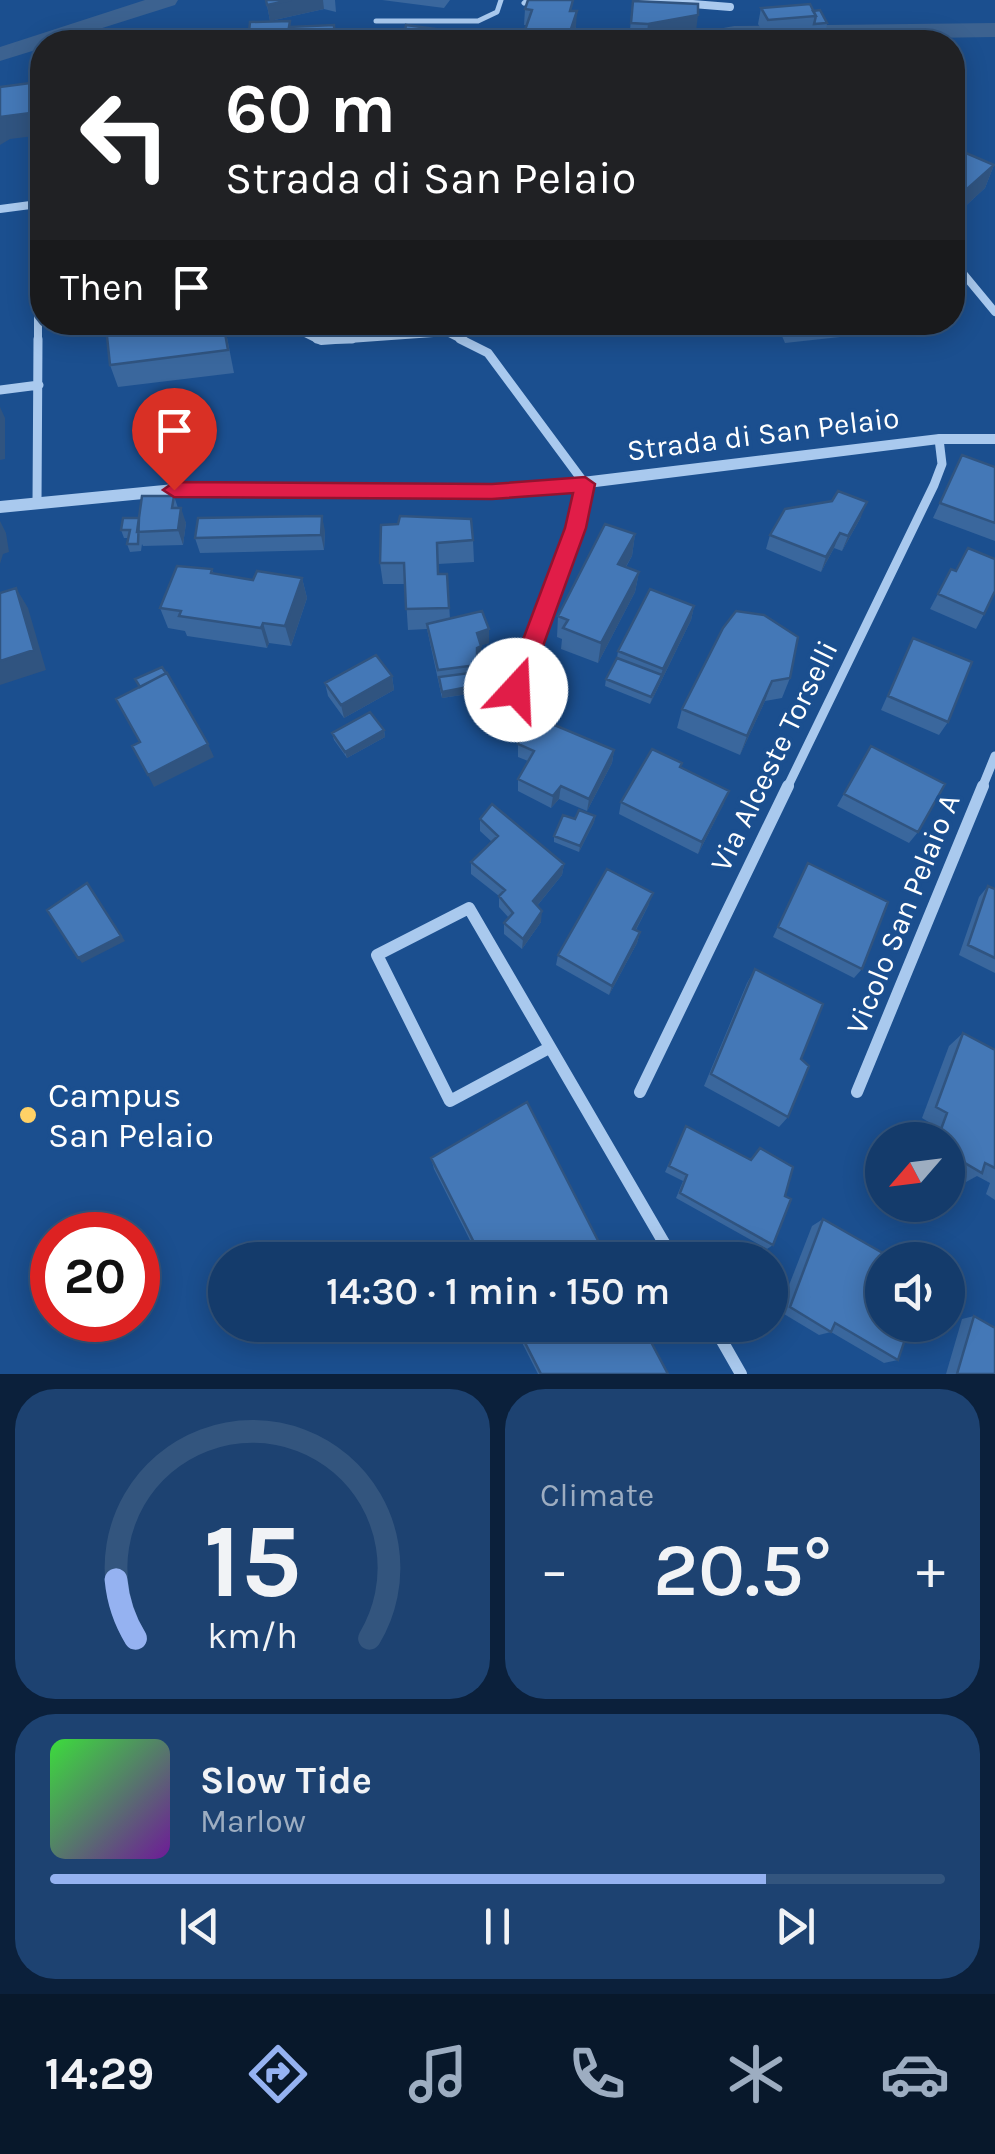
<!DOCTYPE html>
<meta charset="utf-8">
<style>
:root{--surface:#143b6b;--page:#1d4271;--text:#f1f3f6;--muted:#9dadc1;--line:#33557e;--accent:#95b2f1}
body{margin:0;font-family:Karla,sans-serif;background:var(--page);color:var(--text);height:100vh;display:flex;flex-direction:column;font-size:38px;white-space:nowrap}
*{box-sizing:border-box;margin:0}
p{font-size:32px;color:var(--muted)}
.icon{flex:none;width:55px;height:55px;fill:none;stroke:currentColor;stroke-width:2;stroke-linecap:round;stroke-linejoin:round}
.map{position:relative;height:1374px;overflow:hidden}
.panel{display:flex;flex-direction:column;gap:15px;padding:15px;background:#0b203b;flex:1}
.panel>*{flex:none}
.hud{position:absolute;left:30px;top:30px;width:935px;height:305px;border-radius:40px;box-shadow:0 5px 25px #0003,0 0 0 2px var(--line);background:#202124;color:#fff;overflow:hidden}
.needle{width:65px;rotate:242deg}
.fabs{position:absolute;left:865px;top:1122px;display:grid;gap:20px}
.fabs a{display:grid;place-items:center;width:100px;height:100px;border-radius:50%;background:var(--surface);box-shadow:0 5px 25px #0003,0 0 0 2px var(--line);font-size:50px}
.speed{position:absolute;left:30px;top:1212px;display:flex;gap:20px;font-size:50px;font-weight:700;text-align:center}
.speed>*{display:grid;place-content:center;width:130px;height:130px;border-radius:50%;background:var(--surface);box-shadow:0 5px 25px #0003,0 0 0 2px var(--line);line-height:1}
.speed .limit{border:15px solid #d22;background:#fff;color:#111}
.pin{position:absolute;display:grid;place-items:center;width:85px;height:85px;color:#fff;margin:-102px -42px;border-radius:50% 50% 50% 0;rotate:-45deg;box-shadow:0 0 10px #0007}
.pin .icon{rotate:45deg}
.me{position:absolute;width:110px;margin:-55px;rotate:20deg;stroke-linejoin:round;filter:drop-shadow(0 0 8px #0008)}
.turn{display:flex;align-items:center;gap:35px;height:210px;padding:0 30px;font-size:45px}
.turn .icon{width:130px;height:130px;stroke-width:2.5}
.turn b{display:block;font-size:70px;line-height:85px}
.then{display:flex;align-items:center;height:95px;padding:0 30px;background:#0003;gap:20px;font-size:38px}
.big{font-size:75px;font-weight:600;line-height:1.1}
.panel .card{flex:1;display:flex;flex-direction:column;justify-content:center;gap:15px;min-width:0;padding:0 35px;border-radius:40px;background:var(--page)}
.panel .dial{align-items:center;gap:0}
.dial svg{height:260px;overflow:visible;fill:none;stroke:var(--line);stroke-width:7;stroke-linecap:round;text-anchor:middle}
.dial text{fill:var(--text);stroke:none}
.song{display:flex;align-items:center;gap:30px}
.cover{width:120px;height:120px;border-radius:15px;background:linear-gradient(135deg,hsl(120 70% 55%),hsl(280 70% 35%))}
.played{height:10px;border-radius:5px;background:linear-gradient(90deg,var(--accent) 80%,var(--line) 80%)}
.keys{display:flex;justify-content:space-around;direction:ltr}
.heat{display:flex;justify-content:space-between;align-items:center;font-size:55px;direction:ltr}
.panel .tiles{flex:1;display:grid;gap:15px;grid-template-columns:1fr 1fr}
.card:last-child{grid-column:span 2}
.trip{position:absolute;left:208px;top:1242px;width:580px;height:100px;border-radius:50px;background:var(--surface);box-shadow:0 5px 25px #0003,0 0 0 2px var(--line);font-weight:600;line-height:100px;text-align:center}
.dock{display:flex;height:160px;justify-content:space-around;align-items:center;background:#08182b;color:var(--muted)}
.dock .icon{width:70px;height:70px}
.dock .selected{color:var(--accent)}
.dock b{font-size:45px;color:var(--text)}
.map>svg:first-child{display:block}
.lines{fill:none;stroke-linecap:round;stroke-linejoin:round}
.canal{fill:#3c6290;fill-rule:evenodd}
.service-far1{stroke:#a9c9ee;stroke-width:5}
.service{stroke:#a9c9ee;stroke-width:8}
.minor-far2{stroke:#a9c9ee;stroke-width:8}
.minor-far1{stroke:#a9c9ee;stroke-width:9}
.minor{stroke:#a9c9ee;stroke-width:12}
.tertiary{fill:#a9c9ee;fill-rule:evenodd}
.wall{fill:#3a679d}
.shaded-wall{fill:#305480}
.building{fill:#4478b7;stroke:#305480;stroke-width:2.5}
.route{fill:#e11d48;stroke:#92132f;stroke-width:2.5}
.poi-dot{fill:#ffd166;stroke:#1b4f8f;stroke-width:4}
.labels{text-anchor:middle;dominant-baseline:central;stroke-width:8;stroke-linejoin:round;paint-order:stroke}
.street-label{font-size:30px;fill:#fff;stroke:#1b4f8f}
.near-poi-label{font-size:35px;fill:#fff;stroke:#1b4f8f;text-anchor:start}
</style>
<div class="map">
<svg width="995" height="1374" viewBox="0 0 995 1374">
<rect width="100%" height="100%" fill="#1b4f8f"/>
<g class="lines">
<path class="canal" d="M 145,0 L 178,0 L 175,5 L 58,42 L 42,42 L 42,48 L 0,61 L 0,47 Z
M 995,23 L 995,37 L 673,42 L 676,37 L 734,26 Z"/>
<path class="service-far1" d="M 524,3 L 528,0
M 376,21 L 478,21 L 497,12 L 501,0"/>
<path class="service" d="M 515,690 L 575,527 L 585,484"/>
<path class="minor-far2" d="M 643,0 L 730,7
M 0,209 L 38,204 L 38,341
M 952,260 L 995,312
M 297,322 L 303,332 L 321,341 L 447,332 L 465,341"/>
<path class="minor-far1" d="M 317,339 L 352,339
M 460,339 L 488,353 L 585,484
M 0,390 L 39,385
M 37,502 L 38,339
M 787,788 L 934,485 L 942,464 L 939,439
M 982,788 L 995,756"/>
<path class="minor" d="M 549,1048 L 450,1101 L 377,955 L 469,908 L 674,1260
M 640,1092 L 788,786
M 857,1092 L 983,786
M 713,1325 L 741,1374"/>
<path class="tertiary" d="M 939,434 L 995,434 L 995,444 L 939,444 L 516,497 L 174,496 L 0,513 L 0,501 L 174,484 L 516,485 Z"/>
</g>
<path class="wall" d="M 266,0 L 335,0 L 336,12 L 324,9 L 270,21 Z
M 382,0 L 450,0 L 444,8 Z
M 633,1 L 696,31 L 646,40 L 629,39 Z
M 761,8 L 813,11 L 827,23 L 826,31 L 765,36 L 758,24 Z
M 525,9 L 573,11 L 576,27 L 571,42 L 525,42 L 527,25 L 524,25 Z
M 952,147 L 994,165 L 985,188 L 959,212 L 952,210 Z
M 135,322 L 224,322 L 234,373 L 118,387 L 110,365 Z
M 776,322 L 890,322 L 886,332 L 785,343 Z
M 962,455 L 995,467 L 995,541 L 933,518 Z
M 174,496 L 178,508 L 186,523 L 183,545 L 143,546 L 142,544 L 141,551 L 130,552 L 127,544 L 129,538 L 124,538 L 121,530 Z
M 861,517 L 842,551 L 834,548 L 821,572 L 766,549 L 770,535 Z
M 381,525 L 473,540 L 474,562 L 438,564 L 439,574 L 447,574 L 450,619 L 489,643 L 481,645 L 481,660 L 477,662 L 478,679 L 468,694 L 442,698 L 427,629 L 408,630 L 405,584 L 383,584 L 380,563 Z
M 325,531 L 324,550 L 200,553 L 195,538 Z
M 635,534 L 632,556 L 626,567 L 639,572 L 635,592 L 598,663 L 561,649 L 562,639 L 557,637 L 558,616 Z
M 212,569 L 214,574 L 253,580 L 302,578 L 307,598 L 291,646 L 269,643 L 267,648 L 187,636 L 185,631 L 168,628 L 160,608 Z
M 951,569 L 984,614 L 976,629 L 930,609 Z
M 694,606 L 691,620 L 650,704 L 605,686 L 606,679 L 617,658 L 618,651 Z
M 723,628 L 790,678 L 782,698 L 765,701 L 740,755 L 677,728 L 682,709 Z
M 913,638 L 948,722 L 939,735 L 881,710 Z
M 392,676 L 394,690 L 344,718 L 328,696 L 325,683 Z
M 384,730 L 385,737 L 347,758 L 334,740 L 332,733 Z
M 518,744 L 614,750 L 612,763 L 587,811 L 559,799 L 551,808 L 518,791 L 518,779 L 528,761 L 518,757 Z
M 871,746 L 918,832 L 909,843 L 837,806 Z
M 621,802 L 724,803 L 698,854 L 619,814 Z
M 595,816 L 594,822 L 579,852 L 554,842 L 554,836 L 575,819 Z
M 480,819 L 564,864 L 562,875 L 537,906 L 541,922 L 522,949 L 504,934 L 504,923 L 509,918 L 499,907 L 499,896 L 471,874 L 471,862 L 492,842 L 480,831 Z
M 808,863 L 862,969 L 854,978 L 773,937 Z
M 988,886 L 995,889 L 995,973 L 959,955 L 979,897 Z
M 649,904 L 636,930 L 640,932 L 637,943 L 609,995 L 556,965 L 558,955 Z
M 755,969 L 801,1059 L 788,1117 L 779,1127 L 704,1086 L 747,983 Z
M 963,1033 L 995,1050 L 995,1200 L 986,1194 L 990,1183 L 977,1176 L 966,1182 L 948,1171 L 948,1140 L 926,1140 L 932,1124 L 922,1118 L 949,1046 Z
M 686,1126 L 750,1160 L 760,1148 L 785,1196 L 773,1245 L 767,1249 L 676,1198 L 683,1181 L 665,1172 Z
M 431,1158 L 608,1260 L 480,1260 L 434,1169 Z
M 823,1219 L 898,1360 L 884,1363 L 831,1332 L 819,1335 L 779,1311 L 812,1226 Z
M 974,1316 L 995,1374 L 946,1374 L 962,1319 Z
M 513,1325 L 642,1325 L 668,1374 L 538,1374 Z"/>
<path class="shaded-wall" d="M 291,0 L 323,0 L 324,9 L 270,21 L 267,5 Z
M 577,11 L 576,27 L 571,42 L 569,42 L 569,35 Z
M 698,15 L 696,31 L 646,40 L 648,24 Z
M 38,82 L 42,94 L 42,135 L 10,139 L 0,145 L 0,117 Z
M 994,165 L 985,188 L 959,212 L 967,189 Z
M 0,407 L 5,418 L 5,459 L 0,460 Z
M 867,502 L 861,517 L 842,551 L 848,536 Z
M 181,508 L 186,523 L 183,545 L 178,530 Z
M 322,516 L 325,531 L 324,550 L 321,535 Z
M 0,521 L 6,533 L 9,552 L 3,554 L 0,564 Z
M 840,533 L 834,548 L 821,572 L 826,557 Z
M 635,534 L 632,556 L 615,585 L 618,564 Z
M 639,572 L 635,592 L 598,663 L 601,643 Z
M 302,578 L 307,598 L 291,646 L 285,626 Z
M 16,588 L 28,608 L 46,670 L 0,685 L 0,661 Z
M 694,606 L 691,620 L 650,704 L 663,669 Z
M 263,623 L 269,643 L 267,648 L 261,628 Z
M 489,629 L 489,643 L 477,647 L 477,633 Z
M 481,646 L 481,660 L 477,662 L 477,648 Z
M 477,672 L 477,679 L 468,694 L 442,698 L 442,692 Z
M 392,676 L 394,690 L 344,718 L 341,705 Z
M 772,681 L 765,701 L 740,755 L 747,736 Z
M 384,730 L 385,737 L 347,758 L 345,752 Z
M 208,744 L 214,757 L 154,787 L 148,775 Z
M 614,750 L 612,763 L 587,811 L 589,799 Z
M 561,786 L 559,799 L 551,808 L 553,796 Z
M 729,791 L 724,803 L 698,854 L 702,842 Z
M 595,816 L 594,822 L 579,852 L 580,846 Z
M 564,864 L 562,875 L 532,912 L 533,901 Z
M 87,883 L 125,941 L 82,963 L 78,958 Z
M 653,893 L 649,904 L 631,939 L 633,929 Z
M 542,911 L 541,922 L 522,949 L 523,939 Z
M 640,932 L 637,943 L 609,995 L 612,986 Z"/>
<path class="building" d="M 266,0 L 291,0 L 267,5 Z
M 528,0 L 573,0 L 570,11 L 577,11 L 569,35 L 525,30 L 532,10 L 525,9 Z
M 633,1 L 698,4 L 698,15 L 648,24 L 631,23 Z
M 810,4 L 816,16 L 768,20 L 761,8 Z
M 820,10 L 827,23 L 814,24 L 816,16 L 813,11 Z
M 290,21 L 289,27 L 334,25 L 335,42 L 248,42 L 250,22 Z
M 406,25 L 466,33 L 464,42 L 403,42 Z
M 38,82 L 38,112 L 0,117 L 0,87 Z
M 952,147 L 994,165 L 967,189 L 952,182 Z
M 135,322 L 223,322 L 228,350 L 110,365 L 106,327 Z
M 962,455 L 995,467 L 995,523 L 940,503 Z
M 838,491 L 867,502 L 848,536 L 840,533 L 826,557 L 770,535 L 785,509 L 832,501 Z
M 142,496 L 174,496 L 172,508 L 181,508 L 178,530 L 137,532 Z
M 322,516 L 321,535 L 195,538 L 198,518 Z
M 400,516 L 471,519 L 473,540 L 437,543 L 438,574 L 447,574 L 449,608 L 406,609 L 404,563 L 380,563 L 381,525 L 398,524 Z
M 123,518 L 139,518 L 138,544 L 127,544 L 130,530 L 121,530 Z
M 605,524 L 635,534 L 618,564 L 639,572 L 601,643 L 563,628 L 568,620 L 558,616 Z
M 968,548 L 995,559 L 995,591 L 984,614 L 938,594 L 951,569 L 956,571 Z
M 177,566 L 212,569 L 211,573 L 253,580 L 257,571 L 302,578 L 285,626 L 263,623 L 261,628 L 179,616 L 181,611 L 160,608 Z
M 16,588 L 34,650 L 0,661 L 0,593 Z
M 650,589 L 694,606 L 663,669 L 618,651 Z
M 482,611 L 489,629 L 477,633 L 481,646 L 477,648 L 477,665 L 438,670 L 427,624 Z
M 736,611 L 764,615 L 798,637 L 790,678 L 772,681 L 747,736 L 682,709 L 723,628 Z
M 913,638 L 972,662 L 948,722 L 888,696 Z
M 376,655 L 392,676 L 341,705 L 325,683 Z
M 617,658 L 662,675 L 651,697 L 606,679 Z
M 162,667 L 166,673 L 140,687 L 135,679 Z
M 477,672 L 468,687 L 442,692 L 439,677 Z
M 167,673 L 208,744 L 148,775 L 132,746 L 140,742 L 116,699 Z
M 370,712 L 384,730 L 345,752 L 332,733 Z
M 533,716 L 614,750 L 589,799 L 561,786 L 553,796 L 518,779 L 534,751 L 518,744 Z
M 871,746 L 945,784 L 918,832 L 844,794 Z
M 652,749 L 682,763 L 680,767 L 729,791 L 702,842 L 621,802 Z
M 492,804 L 564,864 L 533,901 L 542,911 L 523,939 L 504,923 L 513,913 L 499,896 L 505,890 L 471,862 L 498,836 L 480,819 Z
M 579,810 L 595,816 L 580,846 L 554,836 L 563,815 L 575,819 Z
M 808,863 L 888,902 L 862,969 L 778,927 Z
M 607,869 L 653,893 L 633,929 L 640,932 L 612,986 L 558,955 Z
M 87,883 L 121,936 L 78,958 L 47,910 Z
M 988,886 L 995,889 L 995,958 L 968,945 Z
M 755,969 L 823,1004 L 801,1059 L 809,1066 L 788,1117 L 711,1074 Z
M 963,1033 L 995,1050 L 995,1168 L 985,1163 L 982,1173 L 948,1153 L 948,1140 L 937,1140 L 947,1113 L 936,1107 Z
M 527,1102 L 608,1260 L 483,1260 L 431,1158 Z
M 686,1126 L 751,1160 L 760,1148 L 793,1167 L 785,1196 L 791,1199 L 773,1245 L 680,1193 L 687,1175 L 669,1166 Z
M 823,1219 L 895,1260 L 882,1260 L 882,1325 L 910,1325 L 898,1360 L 835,1323 L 831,1332 L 790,1307 Z
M 974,1316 L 995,1328 L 995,1374 L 957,1374 Z
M 516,1325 L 642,1325 L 668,1374 L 541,1374 Z"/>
<path class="route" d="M 585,477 L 595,484 L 586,528 L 527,690 L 524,697 L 507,697 L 504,690 L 565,528 L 573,493 L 492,499 L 174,497 L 163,490 L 174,482 L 492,484 Z"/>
<circle class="poi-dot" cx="28" cy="1115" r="10"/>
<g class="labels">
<g class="street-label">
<text transform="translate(763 434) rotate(-7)">Strada di San Pelaio</text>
<text transform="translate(774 756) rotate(-64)">Via Alceste Torselli</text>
<text transform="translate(903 914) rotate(-68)">Vicolo San Pelaio A</text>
</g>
<g class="near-poi-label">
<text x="48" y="1095">Campus<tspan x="48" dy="40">San Pelaio</tspan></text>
</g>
</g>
</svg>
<div class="fabs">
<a><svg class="needle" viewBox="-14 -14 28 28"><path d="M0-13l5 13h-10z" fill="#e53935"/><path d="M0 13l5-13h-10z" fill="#9dadc1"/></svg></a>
<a><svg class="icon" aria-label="sound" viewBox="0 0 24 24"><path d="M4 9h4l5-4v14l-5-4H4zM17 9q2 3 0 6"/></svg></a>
</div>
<div class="speed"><div class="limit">20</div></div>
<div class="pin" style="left:174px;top:490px;background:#d93025"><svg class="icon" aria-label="arrive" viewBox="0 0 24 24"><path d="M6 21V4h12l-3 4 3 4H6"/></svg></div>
<svg class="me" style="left:516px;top:690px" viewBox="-20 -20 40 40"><circle r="19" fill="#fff"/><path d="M0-13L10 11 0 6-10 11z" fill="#e11d48"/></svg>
<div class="trip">14:30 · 1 min · 150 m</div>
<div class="hud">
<div class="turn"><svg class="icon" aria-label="left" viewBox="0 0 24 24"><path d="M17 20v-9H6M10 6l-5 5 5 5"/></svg><div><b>60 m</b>Strada di San Pelaio</div></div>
<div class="then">Then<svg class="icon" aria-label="arrive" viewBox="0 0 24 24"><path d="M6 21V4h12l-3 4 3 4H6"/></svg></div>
</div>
</div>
<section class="panel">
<div class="tiles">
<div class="card dial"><svg viewBox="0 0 100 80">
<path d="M14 69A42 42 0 1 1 86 69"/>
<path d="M14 69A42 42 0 0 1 8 51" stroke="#95b2f1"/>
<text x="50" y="56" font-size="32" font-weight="700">15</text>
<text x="50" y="72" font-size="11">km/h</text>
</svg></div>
<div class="card"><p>Climate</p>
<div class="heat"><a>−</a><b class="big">20.5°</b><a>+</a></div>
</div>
<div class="card">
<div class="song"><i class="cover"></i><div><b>Slow Tide</b><p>Marlow</p></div></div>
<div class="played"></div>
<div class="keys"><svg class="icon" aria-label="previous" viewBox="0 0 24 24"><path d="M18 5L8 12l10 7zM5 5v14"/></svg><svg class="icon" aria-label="pause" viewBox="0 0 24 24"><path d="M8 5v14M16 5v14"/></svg><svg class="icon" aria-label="next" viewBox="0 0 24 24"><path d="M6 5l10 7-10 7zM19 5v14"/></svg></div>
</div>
</div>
</section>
<nav class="dock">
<b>14:29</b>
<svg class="icon selected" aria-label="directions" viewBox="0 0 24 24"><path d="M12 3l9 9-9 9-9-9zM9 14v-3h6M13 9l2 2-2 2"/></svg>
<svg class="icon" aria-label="music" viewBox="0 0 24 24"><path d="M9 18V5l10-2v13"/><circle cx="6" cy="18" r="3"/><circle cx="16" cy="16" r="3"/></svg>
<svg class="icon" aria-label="phone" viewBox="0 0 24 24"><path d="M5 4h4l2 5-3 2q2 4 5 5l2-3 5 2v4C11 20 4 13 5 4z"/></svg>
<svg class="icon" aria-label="climate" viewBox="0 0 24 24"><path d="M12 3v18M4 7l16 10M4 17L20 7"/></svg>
<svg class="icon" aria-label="car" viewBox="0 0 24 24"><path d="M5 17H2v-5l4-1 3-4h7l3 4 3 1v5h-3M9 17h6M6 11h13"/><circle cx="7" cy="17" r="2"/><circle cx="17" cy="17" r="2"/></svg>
</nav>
